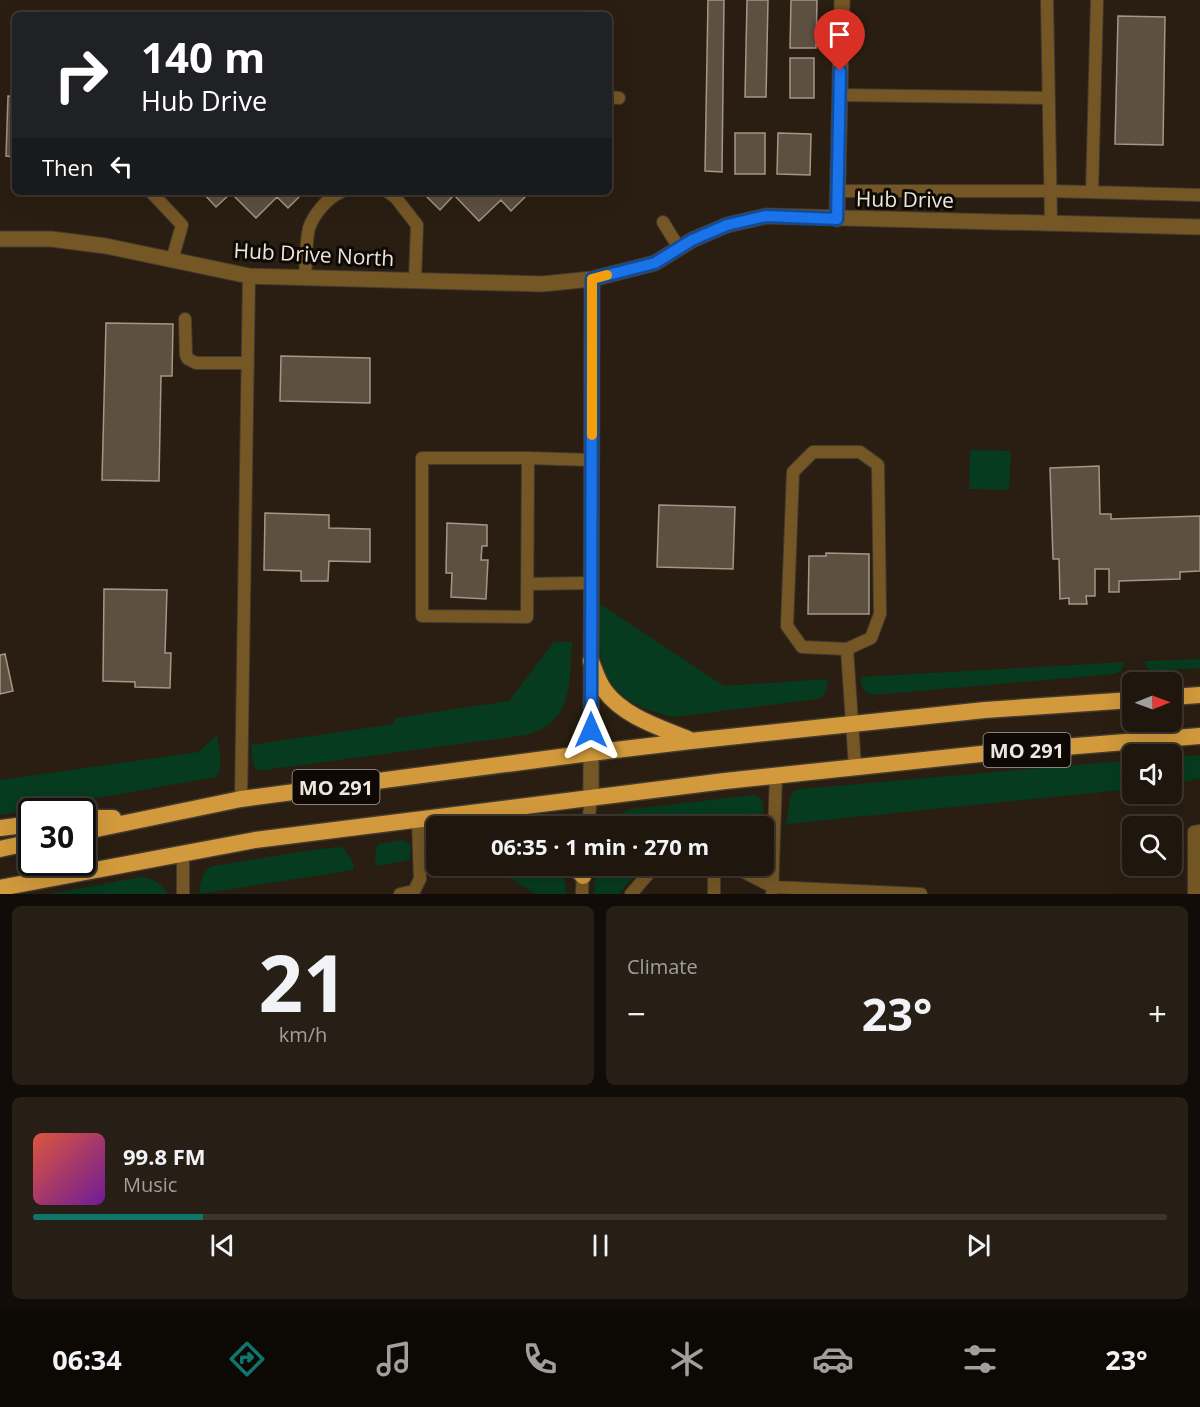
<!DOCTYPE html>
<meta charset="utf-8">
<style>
:root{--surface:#1f160d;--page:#271f16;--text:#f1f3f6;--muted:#a19f9d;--line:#3c352e;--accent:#0f766e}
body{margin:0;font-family:"Open Sans",sans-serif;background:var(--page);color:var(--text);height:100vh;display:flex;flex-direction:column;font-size:22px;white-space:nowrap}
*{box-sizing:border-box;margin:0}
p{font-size:20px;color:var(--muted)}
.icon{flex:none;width:33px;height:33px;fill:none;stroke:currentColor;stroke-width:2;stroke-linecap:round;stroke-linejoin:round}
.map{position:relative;height:894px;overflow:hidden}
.sheet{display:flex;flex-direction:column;gap:12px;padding:12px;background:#110c07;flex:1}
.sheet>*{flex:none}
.hud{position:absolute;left:12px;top:12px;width:600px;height:183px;border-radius:9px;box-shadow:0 6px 24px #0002,0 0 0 2px var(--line);background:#202124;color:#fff;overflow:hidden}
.needle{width:39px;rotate:89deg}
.controls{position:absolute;left:1122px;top:672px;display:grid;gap:12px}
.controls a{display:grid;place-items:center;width:60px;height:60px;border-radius:9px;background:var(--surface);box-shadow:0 6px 24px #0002,0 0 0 2px var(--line);font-size:30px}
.speed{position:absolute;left:18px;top:798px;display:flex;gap:12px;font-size:30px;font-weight:700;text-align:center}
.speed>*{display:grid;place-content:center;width:78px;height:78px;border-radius:50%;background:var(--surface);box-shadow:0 6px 24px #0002,0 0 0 2px var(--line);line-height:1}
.speed .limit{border:3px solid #111;border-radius:9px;background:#fff;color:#111}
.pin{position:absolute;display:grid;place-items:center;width:51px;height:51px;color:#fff;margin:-62px -26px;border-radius:50% 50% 50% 0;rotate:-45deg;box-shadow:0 0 6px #0007}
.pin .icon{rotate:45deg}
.me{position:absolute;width:66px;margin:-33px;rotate:0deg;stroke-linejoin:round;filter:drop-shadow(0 0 4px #0008)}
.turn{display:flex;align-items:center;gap:21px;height:126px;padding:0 30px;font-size:27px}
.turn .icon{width:78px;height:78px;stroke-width:2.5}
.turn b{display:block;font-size:42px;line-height:51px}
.then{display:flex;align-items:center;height:57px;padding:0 30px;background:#0003;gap:12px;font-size:22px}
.big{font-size:45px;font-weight:700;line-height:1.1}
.sheet .widget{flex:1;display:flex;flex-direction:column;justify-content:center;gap:9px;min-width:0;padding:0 21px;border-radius:9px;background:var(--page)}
.sheet .dial{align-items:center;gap:0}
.dial b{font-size:78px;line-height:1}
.song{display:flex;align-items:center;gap:18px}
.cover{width:72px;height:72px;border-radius:9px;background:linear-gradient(135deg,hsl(10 70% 55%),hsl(280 70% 35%))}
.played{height:6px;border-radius:3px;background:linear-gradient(90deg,var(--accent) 15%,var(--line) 15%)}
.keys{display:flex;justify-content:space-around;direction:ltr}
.heat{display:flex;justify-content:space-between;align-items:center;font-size:33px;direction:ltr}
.sheet .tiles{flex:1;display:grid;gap:12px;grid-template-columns:1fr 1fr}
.widget:last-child{grid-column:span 2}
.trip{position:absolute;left:426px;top:816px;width:348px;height:60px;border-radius:9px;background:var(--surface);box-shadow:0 6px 24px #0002,0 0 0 2px var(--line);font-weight:700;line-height:60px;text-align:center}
.menu{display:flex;height:96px;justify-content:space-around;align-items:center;background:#0c0905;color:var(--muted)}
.menu .icon{width:42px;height:42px}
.menu .selected{color:var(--accent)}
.menu b{font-size:27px;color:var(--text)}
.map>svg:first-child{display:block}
.green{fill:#063b1f}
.building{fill:#5d5041;stroke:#a59687;stroke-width:1.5}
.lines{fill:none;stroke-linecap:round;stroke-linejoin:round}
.service-casing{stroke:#453a2e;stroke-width:14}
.minor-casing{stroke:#453a2e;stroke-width:17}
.trunk-casing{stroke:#453a2e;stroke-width:19}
.service{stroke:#755726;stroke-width:12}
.minor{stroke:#755726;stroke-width:15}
.trunk{stroke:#d29a3c;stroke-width:16}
.route-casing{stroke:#114b97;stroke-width:15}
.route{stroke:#1a73e8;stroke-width:10}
.slow{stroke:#f59e0b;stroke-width:10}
.labels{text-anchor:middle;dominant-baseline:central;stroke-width:6;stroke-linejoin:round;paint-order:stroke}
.shield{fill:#0e0905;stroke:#aba49c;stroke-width:1.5}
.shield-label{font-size:20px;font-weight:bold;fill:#eee6dd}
.street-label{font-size:21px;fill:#eee6dd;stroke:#0e0905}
</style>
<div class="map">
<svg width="1200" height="894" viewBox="0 0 1200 894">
<rect width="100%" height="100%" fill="#291e11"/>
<path class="green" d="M 970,450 L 1011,451 L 1009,490 L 969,489 Z
M 600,604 L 724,686 L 827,679 C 827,689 827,696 817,699 L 674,717 C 638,709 608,696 601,656 C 598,639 600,621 600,604 Z
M 554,642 L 572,642 C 569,683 574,722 526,735 L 264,770 L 257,770 L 253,765 L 251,745 L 394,724 L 395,718 L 509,701 Z
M 1200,659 L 1200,667 L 1199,668 L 1153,671 L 1148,668 L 1144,661 Z
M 1124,662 C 1123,670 1121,672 1114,674 L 873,695 L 867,693 L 862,687 L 861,677 Z
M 217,735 C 219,748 224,767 216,777 L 0,815 L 0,780 L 198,752 Z
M 1200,755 L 1200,778 L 1172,785 L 1172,757 Z
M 1132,760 L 1132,789 L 786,824 L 791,795 L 794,791 L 801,789 Z
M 754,795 C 769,800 762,815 760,826 L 608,826 L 621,813 L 631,809 Z
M 402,840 L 409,843 L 411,846 L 410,860 L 375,866 L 376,849 L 378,844 Z
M 343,847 L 354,864 L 353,870 L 199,894 C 201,882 201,872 212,866 L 319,849 Z
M 489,866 L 558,866 C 563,874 566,884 566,894 L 536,894 Z
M 595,866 L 643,866 L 619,894 L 594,894 Z
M 141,877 C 153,878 162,884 168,894 L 50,894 Z"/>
<path class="building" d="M 708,0 L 724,0 L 722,172 L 705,171 Z
M 747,0 L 768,0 L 766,97 L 745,97 Z
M 791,0 L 817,0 L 816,48 L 790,48 Z
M 1118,16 L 1165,17 L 1163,145 L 1115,144 Z
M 790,58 L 814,58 L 814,98 L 790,98 Z
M 8,96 L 15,97 L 15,157 L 6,156 Z
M 735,133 L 765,133 L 765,174 L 735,174 Z
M 778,133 L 811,134 L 810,175 L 777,174 Z
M 202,192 L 304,192 L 288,208 L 277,197 L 256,218 L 231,193 L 216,207 Z
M 422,192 L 530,192 L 511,211 L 501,200 L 479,221 L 454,195 L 440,210 Z
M 106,323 L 173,324 L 172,376 L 161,376 L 159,481 L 102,480 Z
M 281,356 L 370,358 L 370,403 L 280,401 Z
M 1099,466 L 1100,514 L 1111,514 L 1111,519 L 1200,516 L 1200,571 L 1180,572 L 1180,579 L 1119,581 L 1119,592 L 1109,592 L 1109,569 L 1095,569 L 1095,596 L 1086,596 L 1087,604 L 1069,604 L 1069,598 L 1060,599 L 1059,559 L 1053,559 L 1050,468 Z
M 659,505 L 735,507 L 733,569 L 657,567 Z
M 265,513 L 329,515 L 329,528 L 370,529 L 370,562 L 329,561 L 328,581 L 301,581 L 301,571 L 264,570 Z
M 447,523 L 487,525 L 487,546 L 482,546 L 481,560 L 488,560 L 486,599 L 451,597 L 452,573 L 446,573 Z
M 826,553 L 869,554 L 869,614 L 808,614 L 809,556 L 826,556 Z
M 104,589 L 167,590 L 165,653 L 171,653 L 170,688 L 135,687 L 135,682 L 103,681 Z
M 5,654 L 13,691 L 0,694 L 0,655 Z"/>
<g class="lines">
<defs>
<path id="service" d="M 1047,0 L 1051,223
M 840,95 L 1049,98
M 609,97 L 619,98
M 837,191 L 1051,191 L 1200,195
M 151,192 L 182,225 L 172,260
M 388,192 L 396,198 L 417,225 L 415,280
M 1092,192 L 1097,0
M 663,222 L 679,248
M 305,277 C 306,265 306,239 309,228 C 314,214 327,198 341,192
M 185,319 L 186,355 L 188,359 L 196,363 L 248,363
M 813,452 L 860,452 L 878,465 L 880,614 L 871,638 L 847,649 L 802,647 L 787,626 L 793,472 Z
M 528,458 L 527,617 L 422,616 L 422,458 L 528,458 L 591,460
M 527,584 L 591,583
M 847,649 L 855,767
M 241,799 L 249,276
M 588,826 L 591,798
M 732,866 L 773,887 L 921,894
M 183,894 L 183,853
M 400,894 L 414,891 L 420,879 L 418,820
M 582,894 L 583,868
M 631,894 L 655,866
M 714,894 L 714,866
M 772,894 L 776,776
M 1194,894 L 1194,832 L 1200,831"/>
<path id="minor" d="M 837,219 L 842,0
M 0,239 L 51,239 L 106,246 L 249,276 L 542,284 L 592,279 L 655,263 L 692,240 L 727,225 L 766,216 L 1200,227
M 591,798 L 592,279"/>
<path id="trunk" d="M 591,661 C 595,671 598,682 605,691 C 624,717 662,728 690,740
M 1172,697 L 1200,695
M 497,813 L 517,817 L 531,826
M 82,818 L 113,818
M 0,828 L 32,824
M 82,832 L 241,799 L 590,753 L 691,741 L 985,710 L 1132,700
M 0,849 L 32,842
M 574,866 L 583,876
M 0,888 L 255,840 L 725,781 L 990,753 L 1200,736"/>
</defs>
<use href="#service" class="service-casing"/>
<use href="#minor" class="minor-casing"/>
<use href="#trunk" class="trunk-casing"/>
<use href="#service" class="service"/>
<use href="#minor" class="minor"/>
<use href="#trunk" class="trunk"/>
</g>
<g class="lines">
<defs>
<path id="route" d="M 591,730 L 592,279 L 655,263 L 692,240 L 727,225 L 766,216 L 837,219 L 840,71"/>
</defs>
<use href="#route" class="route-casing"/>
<use href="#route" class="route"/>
<path class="slow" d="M 592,435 L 592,279 L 607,275"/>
</g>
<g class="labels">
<g class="shield">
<rect x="983.5" y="733" width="87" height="34" rx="4.5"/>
<rect x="292.5" y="770" width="87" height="34" rx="4.5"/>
</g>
<g class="shield-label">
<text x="1027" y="750">MO 291</text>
<text x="336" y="787">MO 291</text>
</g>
<g class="street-label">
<text transform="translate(905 199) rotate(1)">Hub Drive</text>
<text transform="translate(314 254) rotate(3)">Hub Drive North</text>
</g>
</g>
</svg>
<div class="controls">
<a><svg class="needle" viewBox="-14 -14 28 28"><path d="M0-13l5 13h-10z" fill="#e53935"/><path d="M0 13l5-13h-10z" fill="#a19f9d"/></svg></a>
<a><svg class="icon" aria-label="sound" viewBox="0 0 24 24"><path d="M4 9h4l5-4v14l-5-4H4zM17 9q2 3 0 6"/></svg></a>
<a><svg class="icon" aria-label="search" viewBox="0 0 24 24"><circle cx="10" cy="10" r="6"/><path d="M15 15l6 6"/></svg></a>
</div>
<div class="speed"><div class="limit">30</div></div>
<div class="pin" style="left:840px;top:71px;background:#d93025"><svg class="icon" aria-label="arrive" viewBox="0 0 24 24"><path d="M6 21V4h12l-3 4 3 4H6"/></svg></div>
<svg class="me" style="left:591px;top:730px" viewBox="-20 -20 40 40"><path d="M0-17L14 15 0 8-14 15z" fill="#1a73e8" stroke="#fff" stroke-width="4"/></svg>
<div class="trip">06:35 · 1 min · 270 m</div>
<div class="hud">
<div class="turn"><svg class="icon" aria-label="right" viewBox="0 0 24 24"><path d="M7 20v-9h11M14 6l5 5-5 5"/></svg><div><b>140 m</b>Hub Drive</div></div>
<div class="then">Then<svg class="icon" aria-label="left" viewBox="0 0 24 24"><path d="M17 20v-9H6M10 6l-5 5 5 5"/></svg></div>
</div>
</div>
<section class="sheet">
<div class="tiles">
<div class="widget dial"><b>21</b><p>km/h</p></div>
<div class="widget"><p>Climate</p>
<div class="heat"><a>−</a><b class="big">23°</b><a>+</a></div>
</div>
<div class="widget">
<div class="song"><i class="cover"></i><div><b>99.8 FM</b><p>Music</p></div></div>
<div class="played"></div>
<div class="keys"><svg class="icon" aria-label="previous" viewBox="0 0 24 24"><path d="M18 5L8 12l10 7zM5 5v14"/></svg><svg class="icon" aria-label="pause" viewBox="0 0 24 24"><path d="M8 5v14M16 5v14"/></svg><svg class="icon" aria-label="next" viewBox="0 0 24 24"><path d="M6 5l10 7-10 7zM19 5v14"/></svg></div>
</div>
</div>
</section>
<nav class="menu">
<b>06:34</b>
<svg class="icon selected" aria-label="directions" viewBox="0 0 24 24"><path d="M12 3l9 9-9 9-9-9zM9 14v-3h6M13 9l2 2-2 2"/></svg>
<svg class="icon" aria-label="music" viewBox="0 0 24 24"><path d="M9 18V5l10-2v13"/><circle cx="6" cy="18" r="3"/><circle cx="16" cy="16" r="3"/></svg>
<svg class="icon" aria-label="phone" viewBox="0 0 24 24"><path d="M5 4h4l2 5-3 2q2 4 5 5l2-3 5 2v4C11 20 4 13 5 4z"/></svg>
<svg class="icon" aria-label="climate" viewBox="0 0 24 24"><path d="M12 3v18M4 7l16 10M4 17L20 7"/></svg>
<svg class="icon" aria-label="car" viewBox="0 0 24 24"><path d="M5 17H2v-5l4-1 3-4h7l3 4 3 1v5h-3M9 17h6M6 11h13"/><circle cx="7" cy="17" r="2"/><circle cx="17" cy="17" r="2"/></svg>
<svg class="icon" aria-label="filters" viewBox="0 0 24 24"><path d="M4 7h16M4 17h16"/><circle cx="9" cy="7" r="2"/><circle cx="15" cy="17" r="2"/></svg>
<b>23°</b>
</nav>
